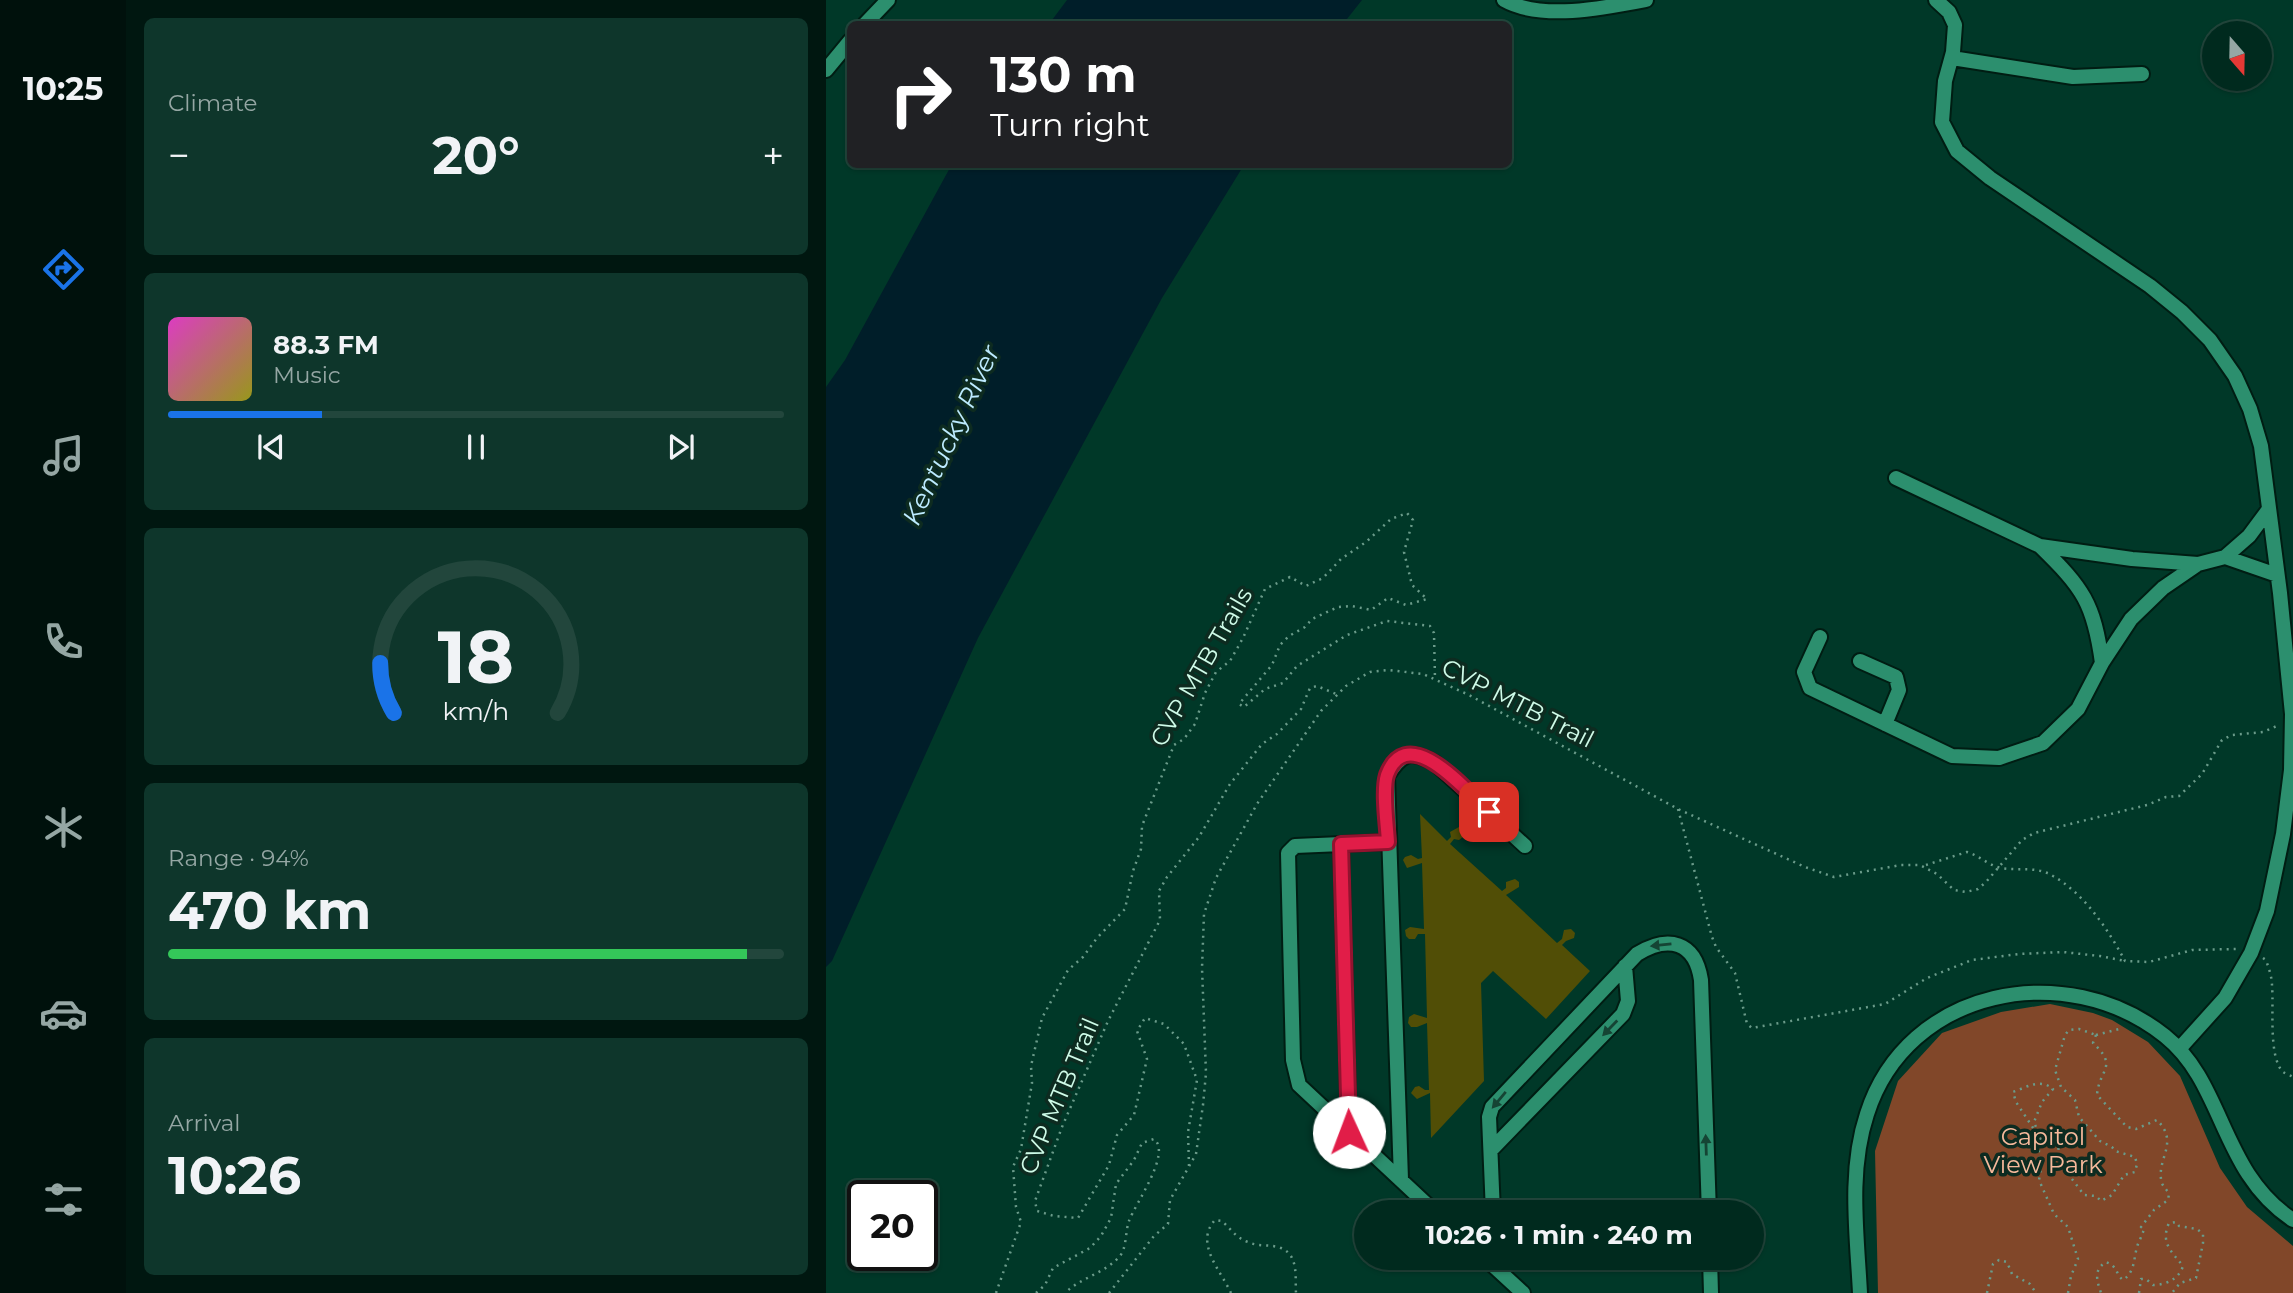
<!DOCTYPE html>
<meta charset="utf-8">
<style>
:root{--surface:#002a1e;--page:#0e362b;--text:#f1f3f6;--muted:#95a7a4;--line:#22463c;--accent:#1a73e8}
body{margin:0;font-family:Montserrat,sans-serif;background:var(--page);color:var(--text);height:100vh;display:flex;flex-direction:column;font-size:26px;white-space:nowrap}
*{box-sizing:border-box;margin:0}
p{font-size:23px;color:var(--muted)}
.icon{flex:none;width:38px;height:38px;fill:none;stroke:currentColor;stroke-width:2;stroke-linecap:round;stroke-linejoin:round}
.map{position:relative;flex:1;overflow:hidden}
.drawer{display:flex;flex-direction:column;gap:18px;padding:18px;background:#001710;width:700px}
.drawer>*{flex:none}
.hud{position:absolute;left:21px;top:21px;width:665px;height:147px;border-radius:10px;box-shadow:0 2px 5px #0004,0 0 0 2px var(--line);background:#202124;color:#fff;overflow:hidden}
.needle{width:46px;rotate:160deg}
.controls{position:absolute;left:1376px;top:21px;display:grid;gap:14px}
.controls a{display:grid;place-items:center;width:70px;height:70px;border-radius:50%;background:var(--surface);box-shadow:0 2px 5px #0004,0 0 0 2px var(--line);font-size:35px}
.speed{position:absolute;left:21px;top:1180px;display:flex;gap:14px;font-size:35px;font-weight:700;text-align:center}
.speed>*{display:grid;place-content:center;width:91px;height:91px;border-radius:50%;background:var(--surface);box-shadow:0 2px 5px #0004,0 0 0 2px var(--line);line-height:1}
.speed .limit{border:4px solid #111;border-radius:10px;background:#fff;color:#111}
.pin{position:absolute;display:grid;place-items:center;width:60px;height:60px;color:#fff;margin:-30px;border-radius:14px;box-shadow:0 4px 10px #0006}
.me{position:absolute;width:77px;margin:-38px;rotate:358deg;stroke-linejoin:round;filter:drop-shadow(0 0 5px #0008)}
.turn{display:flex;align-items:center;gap:24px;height:147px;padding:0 28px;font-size:32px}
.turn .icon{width:91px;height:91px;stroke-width:2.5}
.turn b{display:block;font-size:49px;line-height:60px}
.big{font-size:52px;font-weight:700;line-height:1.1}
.drawer .card{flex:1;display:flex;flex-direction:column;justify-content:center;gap:10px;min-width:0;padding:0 24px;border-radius:10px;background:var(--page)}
.drawer .dial{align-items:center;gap:0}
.dial svg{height:182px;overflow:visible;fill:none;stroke:var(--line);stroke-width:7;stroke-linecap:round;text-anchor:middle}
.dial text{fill:var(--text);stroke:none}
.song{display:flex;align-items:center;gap:21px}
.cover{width:84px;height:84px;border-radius:10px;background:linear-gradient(135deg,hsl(310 70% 55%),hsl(60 70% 35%))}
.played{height:7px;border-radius:4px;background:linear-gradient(90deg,var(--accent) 25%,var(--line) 25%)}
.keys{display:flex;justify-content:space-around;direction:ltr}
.heat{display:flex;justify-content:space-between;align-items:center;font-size:38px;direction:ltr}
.charge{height:10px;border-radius:5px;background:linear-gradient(90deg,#34c759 94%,var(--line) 0)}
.trip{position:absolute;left:528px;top:1200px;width:410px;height:70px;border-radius:35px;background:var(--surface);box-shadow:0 2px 5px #0004,0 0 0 2px var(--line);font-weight:700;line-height:70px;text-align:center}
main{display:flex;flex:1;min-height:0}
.dock{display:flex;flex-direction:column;width:126px;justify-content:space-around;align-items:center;background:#00110c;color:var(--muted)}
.dock .icon{width:49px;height:49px}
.dock .selected{color:var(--accent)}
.dock b{font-size:32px;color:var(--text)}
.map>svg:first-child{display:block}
.green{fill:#814729}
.water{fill:#001e29}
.building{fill:#514e06}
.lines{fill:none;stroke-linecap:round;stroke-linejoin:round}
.minor-casing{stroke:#001d13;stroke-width:18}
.path{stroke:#6a9b8a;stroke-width:2.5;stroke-dasharray:2 5;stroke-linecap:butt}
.minor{stroke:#2c8f6e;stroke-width:14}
.oneway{fill:#154434}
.route-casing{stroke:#92132f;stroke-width:18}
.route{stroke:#e11d48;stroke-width:12}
.labels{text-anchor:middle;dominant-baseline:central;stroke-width:7;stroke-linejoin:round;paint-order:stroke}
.street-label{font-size:24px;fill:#cffbe8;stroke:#0d2b20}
.park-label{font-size:24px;fill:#f6b99b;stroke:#0d2b20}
.water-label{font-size:26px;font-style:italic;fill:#bdebff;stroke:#0d2b20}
</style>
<main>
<nav class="dock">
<b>10:25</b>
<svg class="icon selected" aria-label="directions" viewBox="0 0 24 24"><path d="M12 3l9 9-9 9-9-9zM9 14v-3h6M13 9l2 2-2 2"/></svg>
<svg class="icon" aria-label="music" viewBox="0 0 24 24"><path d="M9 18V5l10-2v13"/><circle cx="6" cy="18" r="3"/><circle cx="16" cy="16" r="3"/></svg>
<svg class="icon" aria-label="phone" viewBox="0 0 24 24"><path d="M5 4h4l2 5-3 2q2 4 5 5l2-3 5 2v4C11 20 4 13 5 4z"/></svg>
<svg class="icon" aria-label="climate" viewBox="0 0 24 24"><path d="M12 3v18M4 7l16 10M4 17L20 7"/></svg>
<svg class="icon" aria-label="car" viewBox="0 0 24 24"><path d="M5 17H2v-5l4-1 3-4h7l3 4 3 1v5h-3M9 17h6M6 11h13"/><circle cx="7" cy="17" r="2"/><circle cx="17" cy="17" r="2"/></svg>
<svg class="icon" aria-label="filters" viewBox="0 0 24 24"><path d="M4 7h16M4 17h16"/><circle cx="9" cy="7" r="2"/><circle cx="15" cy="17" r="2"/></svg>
</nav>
<section class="drawer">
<div class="card"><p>Climate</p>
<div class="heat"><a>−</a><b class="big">20°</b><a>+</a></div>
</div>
<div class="card">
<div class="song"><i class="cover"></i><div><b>88.3 FM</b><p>Music</p></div></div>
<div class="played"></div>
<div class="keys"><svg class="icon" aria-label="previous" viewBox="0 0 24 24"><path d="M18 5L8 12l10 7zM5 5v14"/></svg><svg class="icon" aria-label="pause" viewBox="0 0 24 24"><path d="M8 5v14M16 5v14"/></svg><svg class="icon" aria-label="next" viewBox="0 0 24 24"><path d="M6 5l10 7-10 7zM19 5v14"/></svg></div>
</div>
<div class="card dial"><svg viewBox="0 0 100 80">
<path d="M14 69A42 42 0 1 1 86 69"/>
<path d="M14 69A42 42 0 0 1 8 47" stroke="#1a73e8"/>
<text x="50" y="56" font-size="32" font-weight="700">18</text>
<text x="50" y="72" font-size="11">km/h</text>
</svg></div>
<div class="card"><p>Range · 94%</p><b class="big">470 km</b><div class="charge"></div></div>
<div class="card"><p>Arrival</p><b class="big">10:26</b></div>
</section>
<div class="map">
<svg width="1467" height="1293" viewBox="0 0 1467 1293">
<rect width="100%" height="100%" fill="#003828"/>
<path class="green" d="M 1224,1004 L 1267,1013 L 1286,1020 L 1322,1042 L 1354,1076 L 1394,1168 L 1421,1207 L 1467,1246 L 1467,1293 L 1052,1293 L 1049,1151 L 1072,1081 L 1116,1033 L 1175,1012 Z"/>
<path class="water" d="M 241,0 L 536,0 L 517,24 L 223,24 Z
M 126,164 L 418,165 L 336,298 L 152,638 L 6,961 L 0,967 L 0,387 L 19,360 Z"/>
<path class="building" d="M 594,814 L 621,841 L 625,837 L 624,832 L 633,827 L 638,836 L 633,840 L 628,839 L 624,844 L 676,891 L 680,888 L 680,882 L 689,879 L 693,882 L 693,887 L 680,895 L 731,943 L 736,939 L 738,930 L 745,929 L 749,933 L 748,938 L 740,941 L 736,945 L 764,971 L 720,1019 L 667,971 L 655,983 L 658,1081 L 605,1138 L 604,1093 L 591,1099 L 585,1093 L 589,1087 L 593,1086 L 599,1090 L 603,1090 L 601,1023 L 591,1027 L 585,1027 L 582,1023 L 583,1017 L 588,1014 L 601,1018 L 599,934 L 592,934 L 589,939 L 583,939 L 580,936 L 579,930 L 584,927 L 598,929 L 596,863 L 581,868 L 577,860 L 579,857 L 585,855 L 592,859 L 596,858 Z"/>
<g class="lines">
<defs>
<path id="minor" d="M 678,0 C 715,21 779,8 820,0
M 1110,0 L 1123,12 L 1129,25 L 1127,52 L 1119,81 L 1116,122 L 1131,151 L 1164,178 L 1324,286 L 1356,312 L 1384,340 L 1409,376 L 1424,409 L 1435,446 L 1454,593 L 1466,714 L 1465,770 L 1457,834 L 1441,911 L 1425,953 L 1399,998 L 1353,1049
M 39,24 L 62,0
M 1126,58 L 1247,77 L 1316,74
M 0,70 L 24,41
M 1070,478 L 1214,546 L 1306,559 L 1372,564 L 1399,557
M 1443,509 L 1423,536 L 1399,557 L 1451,575
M 1214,546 C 1257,588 1268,603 1276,663
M 994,637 L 978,672 L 984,688 L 1126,756 L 1173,758 L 1217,743 L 1252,709 L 1276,663 L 1305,619 L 1337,588 L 1372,564
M 1034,661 L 1070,677 L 1073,690 L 1059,724
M 562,842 L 469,846 L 462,853 L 467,1060 L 473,1085 L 610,1213
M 515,844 L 523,1132
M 665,1150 L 797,1014 L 802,1001 L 799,966
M 575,1179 L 561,776 C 576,753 584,749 609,763 L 699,846
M 667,1213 L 663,1117 L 666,1107 L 811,954 C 842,935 869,941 875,980 L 883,1213
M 659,1258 L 697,1293
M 884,1258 L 885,1293
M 1034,1293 C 1031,1234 1022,1171 1041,1114 C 1081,988 1240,957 1339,1036 C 1399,1084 1394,1172 1467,1220"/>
</defs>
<use href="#minor" class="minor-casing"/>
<path class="path" d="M 852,809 L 886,937 L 890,947 L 909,973 L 921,1024 L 926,1028 L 1059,1004 L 1101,978 L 1146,960 L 1193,954 L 1237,952 L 1274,956 L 1299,961
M 1100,865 L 1141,852 C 1154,856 1162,865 1175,868 C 1193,871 1211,866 1227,876 C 1259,894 1283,931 1299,961 L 1323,962 L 1366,950 L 1410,949
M 1437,958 L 1440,960 C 1443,969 1446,977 1446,986 C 1448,1006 1442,1057 1457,1072 C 1460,1074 1464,1075 1467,1077
M 1270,1035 L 1267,1043 C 1293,1067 1273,1069 1271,1095 L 1301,1127 L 1310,1129 L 1331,1120 C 1353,1142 1332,1157 1335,1179 C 1335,1185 1340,1188 1343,1194 L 1342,1200 L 1328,1210 L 1315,1227 L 1318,1228 C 1317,1234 1314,1239 1312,1244 C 1307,1258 1310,1271 1297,1280 C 1289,1274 1293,1267 1280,1262 C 1267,1270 1271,1281 1275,1293
M 1270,1035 L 1297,1028
M 363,1166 L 362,1132 L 371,1080 L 358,1044 L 338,1024 L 319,1018 L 311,1031 L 321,1059 L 308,1115 L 291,1135 L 283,1165 L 252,1218 L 228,1216 L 211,1211 L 209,1201 L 236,1127 L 282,1021 L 334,920 L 333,891 L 341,877 L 373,837 L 404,784 L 436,744 L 451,734 L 475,709 L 484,688 L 491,686 L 510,694
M 170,1293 L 195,1222 L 190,1207 L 187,1167 L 195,1149 L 206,1083 L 205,1066 L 216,1018 L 242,970 L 257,957 L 271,938 L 299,909 L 307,871 L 315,849 L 316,826 L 348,745 L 358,739 L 369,724 L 379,693 L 390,672 L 404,661 L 417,638 L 439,589 L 464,577 L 480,586 L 497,578 L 515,559 L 540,542 L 565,519 L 581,513 L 587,520 L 578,552 L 586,585 L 601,599 L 580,605 L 562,598 L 545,610 L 526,606 L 512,607 L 486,619 L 479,627 L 463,636 L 454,645 L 446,665 L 413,704 L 418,707 L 439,689 L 457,683 L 471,666 L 521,635 L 561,621 L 604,626 L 608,633 L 609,679
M 210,1293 L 219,1285 L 227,1268 L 264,1248 L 275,1236 L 285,1218 L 290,1184 L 308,1160 L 316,1143 L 328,1139 C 346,1153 309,1204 303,1221 C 299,1232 301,1249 293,1257 C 279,1273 254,1278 239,1293
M 283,1293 L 328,1236 L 342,1224 L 344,1200 L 370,1154 L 377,1105 L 380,1073 L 376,968 L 378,914 L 390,878 L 431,804 L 495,711 L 520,686 L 544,672 L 562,670 L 597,674 L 643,695 L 852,809 L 979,867 L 1008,877 L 1075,865 L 1094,865 L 1111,874 L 1128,890 L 1140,892 L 1152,889 L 1160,882 L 1196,840 L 1208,833 L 1321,805 L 1340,797 L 1353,796 L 1376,774 L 1396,740 L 1406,735 L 1437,732 L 1453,725
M 405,1293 C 395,1271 368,1243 389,1220 L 396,1221 C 405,1229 410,1238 422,1242 C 432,1247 445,1244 455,1248 C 473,1255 469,1278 470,1293
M 1161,1293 L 1167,1264 L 1173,1260 L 1181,1262 L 1186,1274 L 1204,1284 L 1210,1293
M 1242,1293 L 1245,1276 L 1252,1259 L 1242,1227 L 1228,1214 L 1213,1180 L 1215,1168 L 1212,1153 L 1217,1143 L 1190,1102 L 1187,1092 C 1201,1087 1214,1078 1227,1089 L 1216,1102 L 1208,1122 C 1213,1136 1218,1139 1232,1144 L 1234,1163 L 1258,1195 L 1270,1196 L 1275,1201 L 1286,1195 L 1298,1175 L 1309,1172 L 1311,1164 L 1309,1157 L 1289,1151 L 1286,1147 L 1274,1141 L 1253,1117 L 1249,1100 L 1235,1087 L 1229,1070 L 1239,1035 L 1243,1030 L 1253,1029 L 1270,1035
M 1313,1293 L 1315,1279 L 1320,1279 L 1327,1285 C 1340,1285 1353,1279 1357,1266 C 1346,1252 1334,1243 1343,1223 L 1350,1222 L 1353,1226 L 1371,1229 L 1377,1234 L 1377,1243 L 1370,1278 L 1354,1283 L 1346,1293"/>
<use href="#minor" class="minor"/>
</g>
<defs><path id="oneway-solid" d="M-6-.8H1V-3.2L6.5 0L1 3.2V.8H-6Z" transform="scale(1.75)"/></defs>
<g class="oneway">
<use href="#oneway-solid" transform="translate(835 945) rotate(174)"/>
<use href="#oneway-solid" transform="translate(784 1028) rotate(134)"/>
<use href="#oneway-solid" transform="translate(673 1100) rotate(130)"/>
<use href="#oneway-solid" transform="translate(880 1145) rotate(-92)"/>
</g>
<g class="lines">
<defs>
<path id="route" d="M 523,1132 L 515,844 L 562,842 C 561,824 556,791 561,775 C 582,719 642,793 663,812"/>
</defs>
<use href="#route" class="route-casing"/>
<use href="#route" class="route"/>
</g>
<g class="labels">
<g class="street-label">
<text transform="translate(375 667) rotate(-60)">CVP MTB Trails</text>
<text transform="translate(692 703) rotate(27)">CVP MTB Trail</text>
<text transform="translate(233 1096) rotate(-67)">CVP MTB Trail</text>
</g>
<g class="park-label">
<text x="1217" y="1136">Capitol<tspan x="1217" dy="28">View Park</tspan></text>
</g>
<g class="water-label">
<text transform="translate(125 435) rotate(-65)">Kentucky River</text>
</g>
</g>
</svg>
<div class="controls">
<a><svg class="needle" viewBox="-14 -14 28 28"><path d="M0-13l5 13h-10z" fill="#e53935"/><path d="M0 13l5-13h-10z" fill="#95a7a4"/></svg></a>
</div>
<div class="speed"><div class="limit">20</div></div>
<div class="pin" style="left:663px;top:812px;background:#d93025"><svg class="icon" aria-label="arrive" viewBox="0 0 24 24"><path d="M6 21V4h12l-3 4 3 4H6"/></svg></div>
<svg class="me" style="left:523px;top:1132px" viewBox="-20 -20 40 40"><circle r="19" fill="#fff"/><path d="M0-13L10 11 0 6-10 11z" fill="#e11d48"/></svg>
<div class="trip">10:26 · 1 min · 240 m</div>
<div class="hud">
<div class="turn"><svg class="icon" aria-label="right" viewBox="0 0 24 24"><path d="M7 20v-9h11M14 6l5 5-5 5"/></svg><div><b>130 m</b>Turn right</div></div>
</div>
</div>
</main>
